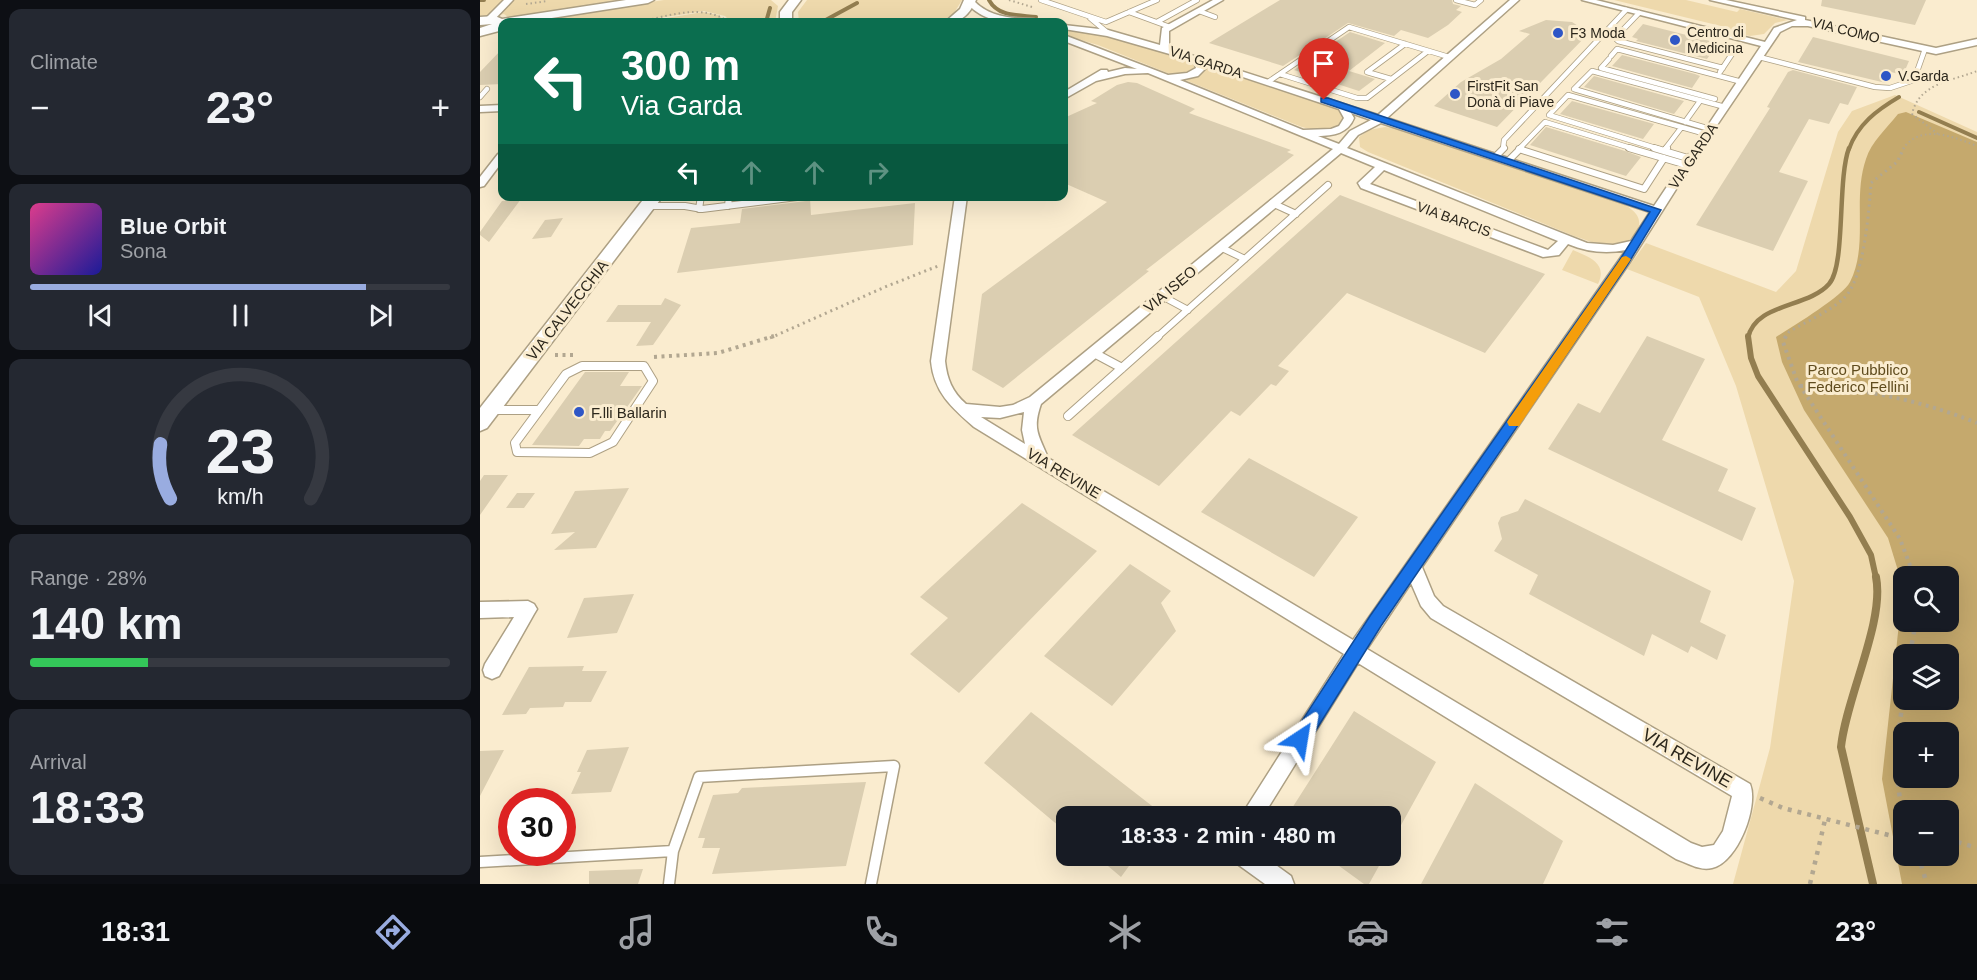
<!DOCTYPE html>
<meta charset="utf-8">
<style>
:root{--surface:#171b24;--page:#242831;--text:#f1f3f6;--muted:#9ea1a6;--line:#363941;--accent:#99ace0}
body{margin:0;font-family:Arial,sans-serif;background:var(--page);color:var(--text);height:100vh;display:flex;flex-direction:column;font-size:22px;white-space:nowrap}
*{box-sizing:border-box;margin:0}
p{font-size:20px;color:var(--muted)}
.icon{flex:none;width:33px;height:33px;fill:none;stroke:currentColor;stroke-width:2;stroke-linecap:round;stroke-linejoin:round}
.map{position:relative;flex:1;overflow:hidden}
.panel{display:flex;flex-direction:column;gap:9px;padding:9px;background:#0d0f14;width:480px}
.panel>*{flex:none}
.banner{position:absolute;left:18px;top:18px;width:570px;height:183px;border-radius:12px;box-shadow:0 6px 24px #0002;background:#0b6e4f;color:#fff;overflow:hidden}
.tools{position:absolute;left:1413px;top:566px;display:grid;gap:12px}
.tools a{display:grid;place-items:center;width:66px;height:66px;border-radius:12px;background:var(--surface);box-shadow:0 6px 24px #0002;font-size:30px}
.speed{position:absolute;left:18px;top:788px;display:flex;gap:12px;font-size:30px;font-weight:700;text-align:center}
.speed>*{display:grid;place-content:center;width:78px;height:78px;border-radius:50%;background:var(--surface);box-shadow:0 6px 24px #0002;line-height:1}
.speed .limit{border:9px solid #d22;background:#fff;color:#111}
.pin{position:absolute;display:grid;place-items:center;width:51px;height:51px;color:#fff;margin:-62px -26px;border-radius:50% 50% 50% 0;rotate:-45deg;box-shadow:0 0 6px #0007}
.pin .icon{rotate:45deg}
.me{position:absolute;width:66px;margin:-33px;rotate:33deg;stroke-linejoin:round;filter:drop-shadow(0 0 4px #0008)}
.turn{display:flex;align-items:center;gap:21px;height:126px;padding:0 24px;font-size:27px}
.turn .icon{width:78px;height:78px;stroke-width:2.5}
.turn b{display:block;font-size:42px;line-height:51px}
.lanes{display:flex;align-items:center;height:57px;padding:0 24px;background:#0003;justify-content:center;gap:30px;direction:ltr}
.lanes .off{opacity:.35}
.big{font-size:45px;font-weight:700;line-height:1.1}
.panel .card{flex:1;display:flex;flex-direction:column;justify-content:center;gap:9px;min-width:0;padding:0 21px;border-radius:12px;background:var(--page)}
.panel .dial{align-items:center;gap:0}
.dial svg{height:156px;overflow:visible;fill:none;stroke:var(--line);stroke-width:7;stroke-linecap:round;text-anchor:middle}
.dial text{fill:var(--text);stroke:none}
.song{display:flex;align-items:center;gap:18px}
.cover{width:72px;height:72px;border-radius:9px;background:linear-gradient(135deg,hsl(330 70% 55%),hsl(240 70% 35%))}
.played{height:6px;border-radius:3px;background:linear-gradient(90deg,var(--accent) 80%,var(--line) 80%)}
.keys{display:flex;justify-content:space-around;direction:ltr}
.heat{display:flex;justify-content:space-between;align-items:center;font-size:33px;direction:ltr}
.charge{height:9px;border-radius:4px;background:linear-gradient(90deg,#34c759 28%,var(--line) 0)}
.trip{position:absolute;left:576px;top:806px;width:345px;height:60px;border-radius:12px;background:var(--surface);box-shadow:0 6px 24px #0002;font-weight:700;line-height:60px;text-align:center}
.dock{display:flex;height:96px;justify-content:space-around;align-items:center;background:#090b0e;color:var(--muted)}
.dock .icon{width:42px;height:42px}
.dock .selected{color:var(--accent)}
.dock b{font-size:27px;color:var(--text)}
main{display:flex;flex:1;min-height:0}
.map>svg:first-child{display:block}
.green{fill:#eed9ac;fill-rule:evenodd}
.forest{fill:#c5a96d;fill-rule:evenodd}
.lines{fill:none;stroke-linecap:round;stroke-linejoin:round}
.stream-far3{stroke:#937e50;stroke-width:4}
.stream-far2{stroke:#937e50;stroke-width:4.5}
.stream-far1{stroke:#937e50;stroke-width:6}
.stream{stroke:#937e50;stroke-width:8}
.building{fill:#dbceb1}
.lane-far3-casing{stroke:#ada084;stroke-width:6}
.lane-far2-casing{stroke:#ada084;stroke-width:8}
.lane-far1-casing{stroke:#ada084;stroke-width:10}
.lane-casing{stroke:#ada084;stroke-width:13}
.street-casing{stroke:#ada084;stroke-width:3}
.secondary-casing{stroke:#ada084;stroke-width:3}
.path-far3{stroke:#b2a791;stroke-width:2;stroke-dasharray:1.5 3;stroke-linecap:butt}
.path-far2{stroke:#b2a791;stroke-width:3;stroke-dasharray:2 4;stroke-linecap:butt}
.path-far1{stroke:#b2a791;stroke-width:4;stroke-dasharray:3 4.5;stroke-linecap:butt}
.path{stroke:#b2a791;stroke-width:4.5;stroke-dasharray:4 6;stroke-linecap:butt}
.lane-far3{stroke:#fff;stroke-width:4.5}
.lane-far2{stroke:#fff;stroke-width:6}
.lane-far1{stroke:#fff;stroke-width:8}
.lane{stroke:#fff;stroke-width:10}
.street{fill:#fff;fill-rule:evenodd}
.secondary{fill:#fff;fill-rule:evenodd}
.route{fill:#1a73e8;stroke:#114b97;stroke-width:1.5}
.slow{fill:#f59e0b}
.poi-dot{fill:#2e56c6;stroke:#faeccf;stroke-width:2}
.labels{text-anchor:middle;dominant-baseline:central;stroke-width:6;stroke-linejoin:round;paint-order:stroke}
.far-street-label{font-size:14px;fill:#2c271c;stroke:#faeccf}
.far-poi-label{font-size:14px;fill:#2c271c;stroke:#faeccf;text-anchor:start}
.street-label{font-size:15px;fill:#2c271c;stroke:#faeccf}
.park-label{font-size:15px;fill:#604c1e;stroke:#faeccf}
.poi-label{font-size:15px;fill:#2c271c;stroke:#faeccf;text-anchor:start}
.near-street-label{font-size:18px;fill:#2c271c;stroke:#faeccf}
</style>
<main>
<section class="panel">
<div class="card"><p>Climate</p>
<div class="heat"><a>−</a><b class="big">23°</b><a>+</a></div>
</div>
<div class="card">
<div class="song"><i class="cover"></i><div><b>Blue Orbit</b><p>Sona</p></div></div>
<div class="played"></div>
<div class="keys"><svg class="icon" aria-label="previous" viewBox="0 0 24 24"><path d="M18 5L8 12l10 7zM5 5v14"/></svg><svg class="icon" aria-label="pause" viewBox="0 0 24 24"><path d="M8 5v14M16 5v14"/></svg><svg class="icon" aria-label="next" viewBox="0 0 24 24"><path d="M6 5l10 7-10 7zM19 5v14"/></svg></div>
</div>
<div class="card dial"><svg viewBox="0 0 100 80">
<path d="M14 69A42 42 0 1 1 86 69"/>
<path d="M14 69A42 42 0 0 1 9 41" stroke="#99ace0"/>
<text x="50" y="56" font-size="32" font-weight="700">23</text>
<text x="50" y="72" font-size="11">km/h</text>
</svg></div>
<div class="card"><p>Range · 28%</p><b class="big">140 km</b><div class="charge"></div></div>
<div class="card"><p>Arrival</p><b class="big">18:33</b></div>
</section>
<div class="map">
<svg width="1497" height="884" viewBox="0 0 1497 884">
<rect width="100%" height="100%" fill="#faeccf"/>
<path class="green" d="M 0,0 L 152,0 L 38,17 L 28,17 L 24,14 L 0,18 Z
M 184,0 L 291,0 L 298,6 L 295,22 L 251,22 L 245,16 L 224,11 L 153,22 L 43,22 Z
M 327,0 L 482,0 L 474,13 L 461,22 L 319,22 L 318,12 Z
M 1134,0 L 1206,0 L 1257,12 L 1260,9 L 1308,20 L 1295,23 L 1284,34 L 1270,36 L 1243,31 L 1245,27 Z
M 223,12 L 238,15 L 247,22 L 162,22 Z
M 584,29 C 677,44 769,77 858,109 L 864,114 L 864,119 C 855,134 837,131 822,127 L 618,45 L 584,35 Z
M 1415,95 L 1497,132 L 1497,884 L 1253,884 L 1290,748 L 1314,581 L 1256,386 L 1219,297 L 1147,269 L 1166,243 L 1296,292 L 1316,271 L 1358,132 L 1372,111 ZM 1424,576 L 1468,576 L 1468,621 L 1424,621 ZM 1424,654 L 1468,654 L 1468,699 L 1424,699 ZM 1424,732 L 1468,732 L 1468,777 L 1424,777 ZM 1424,810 L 1468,810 L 1468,855 L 1424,855 Z
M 905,127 L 922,129 L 1136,201 C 1151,207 1167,217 1155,234 C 1151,239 1146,243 1140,244 C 1125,248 1109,241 1094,236 L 888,152 L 880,147 L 879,137 L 889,130 Z
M 1093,250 C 1109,257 1128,263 1118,284 L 1082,270 Z"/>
<path class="forest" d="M 1426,112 L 1497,142 L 1497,884 L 1422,884 L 1402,779 L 1423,587 L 1408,538 L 1324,410 L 1302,362 L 1296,337 C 1312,327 1363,296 1370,282 C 1389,245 1372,199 1386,159 C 1391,142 1407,128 1418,114 ZM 1424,576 L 1468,576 L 1468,621 L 1424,621 ZM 1424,654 L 1468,654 L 1468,699 L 1424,699 ZM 1424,732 L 1468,732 L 1468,777 L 1424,777 ZM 1424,810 L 1468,810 L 1468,855 L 1424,855 Z"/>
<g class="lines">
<path class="stream-far3" d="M 0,0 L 4,0
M 509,0 C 518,17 539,15 556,17
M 286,22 L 290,8
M 342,22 L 377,3
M 1439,112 L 1497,138
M 1369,149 C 1378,124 1397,110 1419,97"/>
<path class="stream-far2" d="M 1268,338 C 1275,303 1328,308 1349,284 C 1366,265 1357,180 1369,148"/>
<path class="stream-far1" d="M 1268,336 L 1271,358 L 1278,376 L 1370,517 L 1391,555 L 1396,578"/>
<path class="stream" d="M 1393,884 L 1361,747 C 1366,698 1405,621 1396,577"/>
</g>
<path class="building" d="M 800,0 L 972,0 L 973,4 L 981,6 L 976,10 L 982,12 L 968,25 L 948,38 L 921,30 L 914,36 L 868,23 L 803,66 L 729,43 Z
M 1342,0 L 1446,0 L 1435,25 L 1341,6 Z
M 1066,20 L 1092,22 L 1109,33 L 1017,127 L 954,106 L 981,82 L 1021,59 L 1050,34 L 1039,31 Z
M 1163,24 L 1238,43 L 1227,59 L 1156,41 L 1158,39 L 1152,37 Z
M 870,32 L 905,43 L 869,71 L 895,79 L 879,91 L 814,70 Z
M 1333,37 L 1429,61 L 1423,75 L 1411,72 L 1406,83 L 1318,62 Z
M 22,49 L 22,84 L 0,85 L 0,72 Z
M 1142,55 L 1215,74 L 1220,76 L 1212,88 L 1132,66 Z
M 1313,70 L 1377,87 L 1368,105 L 1360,103 L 1349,124 L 1329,119 L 1299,172 L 1328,181 L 1293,251 L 1216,225 L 1290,108 L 1287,107 L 1308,72 Z
M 1114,76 L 1204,101 L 1194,114 L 1104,87 Z
M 648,82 L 657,83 L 715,109 L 709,113 L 811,150 L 807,152 L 814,155 L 666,270 L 669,271 L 523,388 L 492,370 L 502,294 L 627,202 L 584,183 L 584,118 L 617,103 L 611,101 L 637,85 Z
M 1092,101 L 1174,124 L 1163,139 L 1080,114 Z
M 1066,127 L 1145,151 L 1161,157 L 1146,176 L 1050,145 Z
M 860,195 L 1065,274 L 1005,353 L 867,293 L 798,366 L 809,371 L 796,386 L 791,384 L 760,416 L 751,411 L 679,486 L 592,435 Z
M 330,198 L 331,215 L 435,203 L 433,245 L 197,273 L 211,228 L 260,223 L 262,209 L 326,201 Z
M 41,199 L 9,242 L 0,235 L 0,232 L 22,201 Z
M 83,218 L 71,237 L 52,239 L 65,220 Z
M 185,298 L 201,305 L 173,345 L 156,346 L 171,322 L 126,322 L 138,305 L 181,305 Z
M 1167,336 L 1225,359 L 1182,440 L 1248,469 L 1238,491 L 1276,508 L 1262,541 L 1068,449 L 1098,403 L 1120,413 Z
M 105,372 L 149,372 L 140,386 L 162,386 L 130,431 L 125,431 L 120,439 L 104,439 L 99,446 L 52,445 Z
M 769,458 L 878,517 L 834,577 L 721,512 Z
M 4,475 L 28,475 L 0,515 L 0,481 Z
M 149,488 L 116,548 L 74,550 L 95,532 L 71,534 L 95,491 Z
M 37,493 L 55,493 L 44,508 L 26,508 Z
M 1045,499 L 1231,591 L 1220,622 L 1246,635 L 1237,660 L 1211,646 L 1208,653 L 1172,634 L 1164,656 L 1049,594 L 1058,575 L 1014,551 L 1022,539 L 1018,523 L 1021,517 L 1038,511 Z
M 542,503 L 617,551 L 479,693 L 430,654 L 468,618 L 440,597 Z
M 650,564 L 691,591 L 681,603 L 696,631 L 632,706 L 564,656 Z
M 154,594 L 137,633 L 87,638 L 104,598 Z
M 104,666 L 102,671 L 127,671 L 111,702 L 85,702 L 83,707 L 50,708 L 46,714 L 22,715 L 49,667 Z
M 874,711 L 956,762 L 910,845 L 910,816 L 807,816 Z
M 551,712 L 685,816 L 586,816 L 586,832 L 504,763 Z
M 149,747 L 131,792 L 91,794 L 101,772 L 97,772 L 107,750 Z
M 24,750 L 0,796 L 0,751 Z
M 386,782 L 366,866 L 232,874 L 240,848 L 222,848 L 225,838 L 218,838 L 233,795 L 258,793 L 262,788 Z
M 995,783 L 1083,841 L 1063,884 L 941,884 Z
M 615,855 L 657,855 L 641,877 Z
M 844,855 L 905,855 L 889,884 L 884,884 Z
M 163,869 L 158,884 L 109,884 L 109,871 Z"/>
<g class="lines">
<defs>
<path id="lane-far3" d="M 561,0 L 626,22 L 677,0
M 976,0 L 995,5 L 1001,0
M 719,11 L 735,17
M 649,12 L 690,27
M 1159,13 L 1135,38 L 1138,41 L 1243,68
M 610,18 L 628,33
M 677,22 L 717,0
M 1131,56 L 1137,49 L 1262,82
M 1279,57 L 1395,87 L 1410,88 L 1434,80 L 1445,49
M 1129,59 L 1121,68 L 1235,99
M 1240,72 L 1254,51
M 800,74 L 877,98 L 887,98 L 948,51
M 911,79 L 887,72 L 925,44
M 788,82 L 869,27 L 969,57
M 0,97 L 7,89
M 1205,122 L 1220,101
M 1230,129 L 1094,89 L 1112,71 L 1245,107
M 1023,149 L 1024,140 L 1146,10
M 1039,149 L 1065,122 L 1154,149
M 1179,149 L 1069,115 L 1088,95 L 1226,134
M 1185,149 L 1201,128"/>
<path id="lane-far2" d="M 1149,148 L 1207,165
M 1174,148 L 1211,159
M 1039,149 L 1164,189 L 1184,158
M 1184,151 L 1187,148
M 1015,157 L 1024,148
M 1028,161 L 1041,148
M 792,203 L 816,214
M 167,206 L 205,206 L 222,209 L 325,196
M 248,206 L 249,196
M 219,209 L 221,196
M 740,247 L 765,259
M 682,296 L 708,310
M 676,338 L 848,185"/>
<path id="lane-far1" d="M 614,353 L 642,368
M 102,366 L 164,366 L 173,381 L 133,442 L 110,453 L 37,452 L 35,443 L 86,374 Z
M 12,410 L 59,410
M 588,416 L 678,336"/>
<path id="lane" d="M 193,851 L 219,777 L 414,766 L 391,884
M 0,862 L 193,851 L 189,884"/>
<path id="street" d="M 24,0 L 33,0 L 12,22 L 6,22 L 6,18 Z
M 488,0 L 493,0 C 510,18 531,18 554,19 L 558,22 C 533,25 503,23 486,2 Z
M 733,0 L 743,0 L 689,31 L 689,48 L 898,115 L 1030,0 L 1039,0 L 907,118 L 1174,206 L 1281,46 L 1102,0 L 1116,0 L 1285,42 L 1294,28 L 1317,20 L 1230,0 L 1246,0 L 1325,17 L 1325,20 L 1456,48 L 1497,39 L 1497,45 L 1456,54 L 1328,26 L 1312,26 L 1300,32 L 1231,134 L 1150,262 L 942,567 L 954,596 L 963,606 L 1270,784 C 1279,806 1258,862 1232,868 C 1219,871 1208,863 1196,859 L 878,663 L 783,816 L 761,816 L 864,654 L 494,427 C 471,407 454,392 451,361 L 475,196 L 487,196 L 465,361 C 467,379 472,392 486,404 L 520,407 L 533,405 L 550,397 L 853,149 L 668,73 L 645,74 L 616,81 L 584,99 L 584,92 L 621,70 L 627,70 L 628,72 L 645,68 L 657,69 L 584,41 L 584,35 L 688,75 L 707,73 L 716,68 L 714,61 L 627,36 L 584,29 L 584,25 L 628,30 L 680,45 L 682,28 ZM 724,64 L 859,109 L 864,118 L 859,126 L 851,129 L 823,130 L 700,80 L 718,76 L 726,68 ZM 871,113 L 891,120 L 870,131 L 859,144 L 838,136 C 854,136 868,133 874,118 ZM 901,123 L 1170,212 L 1151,241 L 1133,245 L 1107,243 L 867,148 L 878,135 ZM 861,153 L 895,167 L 878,183 L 881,188 L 1063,257 L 1079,255 L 1088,244 C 1107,252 1126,254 1146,250 L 873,640 L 568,458 C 559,435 552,430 561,404 ZM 904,170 L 1078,241 L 1068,250 L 890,184 ZM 544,412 L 542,430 L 545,444 L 501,417 L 520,418 ZM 931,583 L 941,606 L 951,618 L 1252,796 L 1243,831 L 1234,845 L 1222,847 L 1211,843 L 887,649 Z
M 22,105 L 22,111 L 0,112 L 0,106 Z
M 22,153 L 22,162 L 4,186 L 0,187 L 0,177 L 18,154 Z
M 48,601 L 54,604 L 57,609 L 54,614 L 19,676 L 12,679 L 5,676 L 3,670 L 5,664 L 34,617 L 0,618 L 0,602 Z
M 753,855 L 782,855 L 811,876 L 814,884 L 785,884 L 756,863 Z"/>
<path id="secondary" d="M 146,0 L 174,0 L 168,3 L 46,22 L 22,22 L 19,31 L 0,36 L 0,28 L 12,24 L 0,25 L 0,17 L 15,16 L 22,19 Z
M 309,0 L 321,0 L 312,12 L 312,22 L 300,22 L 300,12 Z
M 484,0 L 496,0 C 489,15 482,22 465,22 L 480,9 Z
M 166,196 L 183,196 L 7,428 L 0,431 L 0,408 Z"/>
</defs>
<use href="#lane-far3" class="lane-far3-casing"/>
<use href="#lane-far2" class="lane-far2-casing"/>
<use href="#lane-far1" class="lane-far1-casing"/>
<use href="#lane" class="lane-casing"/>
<use href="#street" class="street-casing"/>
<use href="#secondary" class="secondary-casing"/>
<path class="path-far3" d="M 529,0 L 552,7
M 46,4 L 68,1
M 159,22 C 188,16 222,3 249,22
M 1458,134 L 1432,114 C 1439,83 1472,81 1497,71
M 1423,149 C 1440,123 1474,137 1497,146"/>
<path class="path-far2" d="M 290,338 L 405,287 L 458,266
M 1305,338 L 1309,332 C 1325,322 1351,311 1364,298 C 1384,280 1389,210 1391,183 L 1417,162 L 1424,148"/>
<path class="path-far1" d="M 1306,336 L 1303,342 L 1317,381 L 1420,539 L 1434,576
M 75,355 L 94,355
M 174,357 L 238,353 L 294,336
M 1320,386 C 1382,388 1440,400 1497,423"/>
<path class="path" d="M 1430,654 L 1436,621
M 1424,693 C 1418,734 1412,775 1424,815
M 1280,798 L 1303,808 L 1424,839
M 1468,839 L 1497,848
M 1438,855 L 1447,884
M 1330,884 L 1345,820"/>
<use href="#lane-far3" class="lane-far3"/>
<use href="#lane-far2" class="lane-far2"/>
<use href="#lane-far1" class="lane-far1"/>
<use href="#lane" class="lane"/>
<use href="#street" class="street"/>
<use href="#secondary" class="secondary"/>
</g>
<path class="route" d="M 841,98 L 848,98 L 1181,210 L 1148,264 L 901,626 L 826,746 L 820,748 L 814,746 L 811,739 L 814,733 L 890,616 L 1139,261 L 1170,212 L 841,102 Z"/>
<path class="slow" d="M 1146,256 L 1151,259 L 1039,426 L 1029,426 L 1027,422 L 1029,419 L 1142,257 Z"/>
<g class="poi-dot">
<circle cx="1078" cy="33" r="6"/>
<circle cx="1195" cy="40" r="6"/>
<circle cx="1406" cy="76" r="6"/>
<circle cx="975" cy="94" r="6"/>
<circle cx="99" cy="412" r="6"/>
</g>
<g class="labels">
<g class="far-street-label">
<text transform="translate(1366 30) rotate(14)">VIA COMO</text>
<text transform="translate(726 62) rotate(18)">VIA GARDA</text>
<text transform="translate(1213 156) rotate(-56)">VIA GARDA</text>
<text transform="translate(974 219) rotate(20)">VIA BARCIS</text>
</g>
<g class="far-poi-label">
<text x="1207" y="32">Centro di<tspan x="1207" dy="16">Medicina</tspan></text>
<text x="1090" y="33">F3 Moda</text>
<text x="1418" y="76">V.Garda</text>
<text x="987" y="86">FirstFit San<tspan x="987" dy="16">Donà di Piave</tspan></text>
</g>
<g class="street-label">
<text transform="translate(690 289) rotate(-40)">VIA ISEO</text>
<text transform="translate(87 310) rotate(-52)">VIA CALVECCHIA</text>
<text transform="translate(584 473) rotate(31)">VIA REVINE</text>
</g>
<g class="park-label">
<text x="1378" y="369">Parco Pubblico<tspan x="1378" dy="17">Federico Fellini</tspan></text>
</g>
<g class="poi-label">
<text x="111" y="412">F.lli Ballarin</text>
</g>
<g class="near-street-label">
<text transform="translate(1207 758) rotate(30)">VIA REVINE</text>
</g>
</g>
</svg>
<div class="tools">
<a><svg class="icon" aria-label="search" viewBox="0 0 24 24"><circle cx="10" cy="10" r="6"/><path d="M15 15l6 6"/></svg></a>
<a><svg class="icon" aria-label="layers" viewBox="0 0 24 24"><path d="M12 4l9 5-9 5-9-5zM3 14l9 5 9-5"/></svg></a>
<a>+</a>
<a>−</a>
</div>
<div class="speed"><div class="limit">30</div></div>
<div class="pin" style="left:844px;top:100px;background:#d93025"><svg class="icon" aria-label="arrive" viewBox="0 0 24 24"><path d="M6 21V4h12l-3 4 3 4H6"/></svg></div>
<svg class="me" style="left:820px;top:739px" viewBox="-20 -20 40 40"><path d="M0-17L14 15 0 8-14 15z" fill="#1a73e8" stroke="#fff" stroke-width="4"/></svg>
<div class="trip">18:33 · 2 min · 480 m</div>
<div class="banner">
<div class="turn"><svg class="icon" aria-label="left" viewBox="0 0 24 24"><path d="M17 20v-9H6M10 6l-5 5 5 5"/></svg><div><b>300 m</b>Via Garda</div></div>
<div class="lanes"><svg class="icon" aria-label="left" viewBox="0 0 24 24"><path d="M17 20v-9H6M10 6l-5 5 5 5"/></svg><svg class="icon off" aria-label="ahead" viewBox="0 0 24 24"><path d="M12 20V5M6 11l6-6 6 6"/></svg><svg class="icon off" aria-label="ahead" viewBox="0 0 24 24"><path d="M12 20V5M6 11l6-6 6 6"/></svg><svg class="icon off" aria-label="right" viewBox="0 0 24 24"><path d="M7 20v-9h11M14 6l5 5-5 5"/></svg></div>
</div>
</div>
</main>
<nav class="dock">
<b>18:31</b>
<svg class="icon selected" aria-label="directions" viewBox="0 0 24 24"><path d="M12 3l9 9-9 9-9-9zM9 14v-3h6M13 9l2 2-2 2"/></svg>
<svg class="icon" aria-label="music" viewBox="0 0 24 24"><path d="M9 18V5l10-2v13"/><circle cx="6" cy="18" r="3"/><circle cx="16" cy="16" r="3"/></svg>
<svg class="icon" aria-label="phone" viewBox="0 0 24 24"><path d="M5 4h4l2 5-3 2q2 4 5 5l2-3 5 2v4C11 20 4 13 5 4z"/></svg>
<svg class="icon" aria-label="climate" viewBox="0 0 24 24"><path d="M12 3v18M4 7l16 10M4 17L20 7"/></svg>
<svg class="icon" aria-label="car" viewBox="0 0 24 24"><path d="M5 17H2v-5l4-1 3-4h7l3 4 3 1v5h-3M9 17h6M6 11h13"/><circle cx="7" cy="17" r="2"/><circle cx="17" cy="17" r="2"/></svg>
<svg class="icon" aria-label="filters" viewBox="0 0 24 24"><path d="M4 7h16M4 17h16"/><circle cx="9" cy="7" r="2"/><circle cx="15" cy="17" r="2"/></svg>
<b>23°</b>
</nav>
